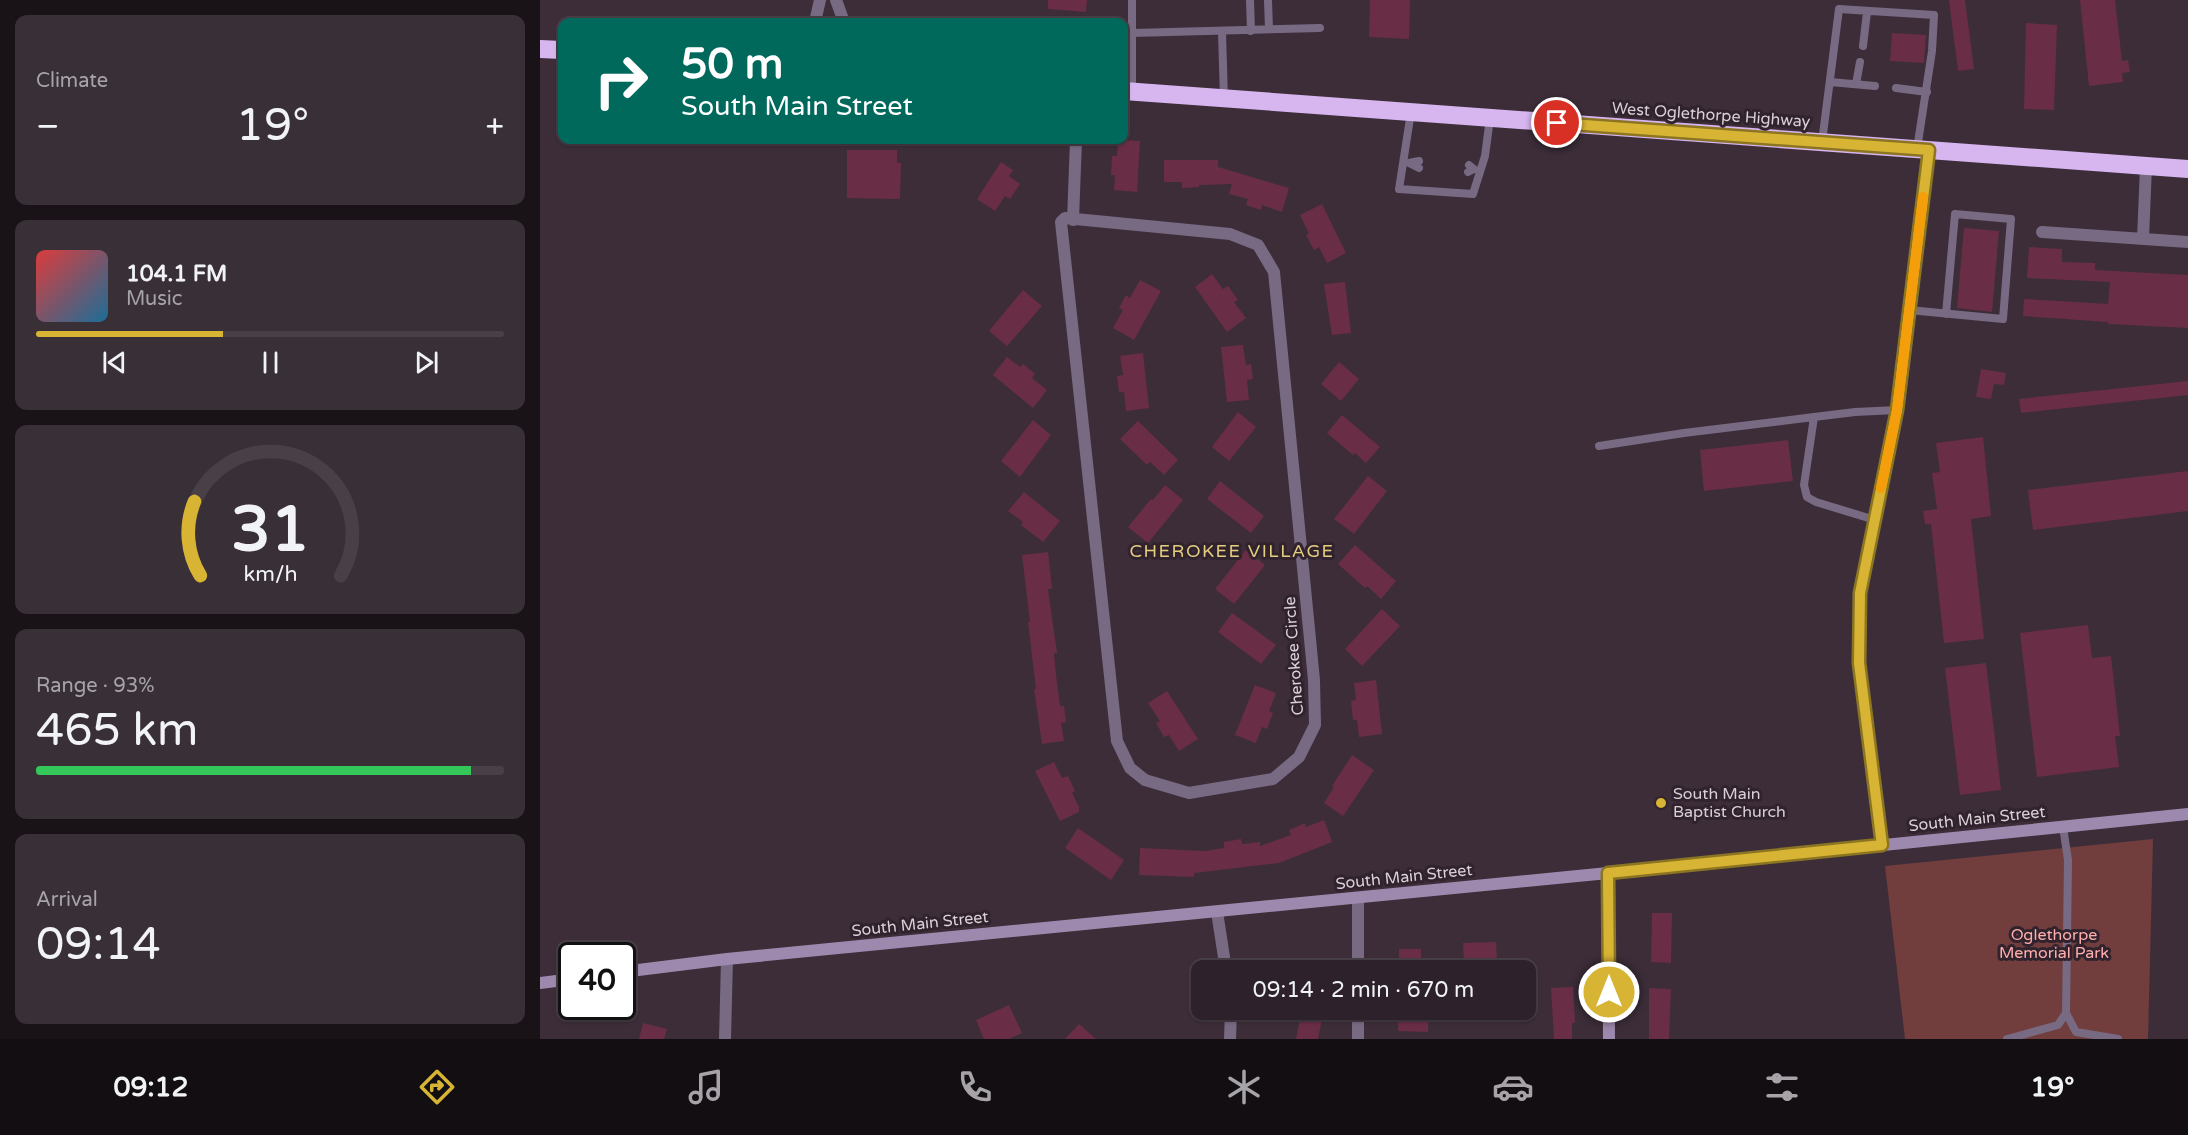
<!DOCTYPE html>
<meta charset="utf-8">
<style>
:root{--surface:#2d222b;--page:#392f37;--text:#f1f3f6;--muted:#a7a4a9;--line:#483f47;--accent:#d8b434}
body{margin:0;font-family:"Varela Round",sans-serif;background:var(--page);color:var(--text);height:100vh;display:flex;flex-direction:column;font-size:22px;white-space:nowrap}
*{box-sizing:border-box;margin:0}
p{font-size:20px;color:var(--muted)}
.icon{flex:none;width:33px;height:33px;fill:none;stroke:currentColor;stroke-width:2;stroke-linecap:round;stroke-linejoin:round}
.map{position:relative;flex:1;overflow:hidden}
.details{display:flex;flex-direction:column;gap:15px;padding:15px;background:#191318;width:540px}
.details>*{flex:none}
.hud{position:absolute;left:18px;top:18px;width:570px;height:126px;border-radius:12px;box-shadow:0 2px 4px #0004,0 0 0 2px var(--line);background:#00695c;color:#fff;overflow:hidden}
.speed{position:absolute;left:18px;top:942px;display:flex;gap:12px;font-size:30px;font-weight:700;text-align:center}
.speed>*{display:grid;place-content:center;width:78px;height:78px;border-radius:50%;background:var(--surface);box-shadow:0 2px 4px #0004,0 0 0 2px var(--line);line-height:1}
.speed .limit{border:3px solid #111;border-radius:9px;background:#fff;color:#111}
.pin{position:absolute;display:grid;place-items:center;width:51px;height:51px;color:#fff;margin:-26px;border:3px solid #fff;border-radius:50%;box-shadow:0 2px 6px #0007}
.me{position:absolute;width:66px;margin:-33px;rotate:0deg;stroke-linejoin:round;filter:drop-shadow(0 0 4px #0008)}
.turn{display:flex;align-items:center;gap:21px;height:126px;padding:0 24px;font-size:27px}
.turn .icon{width:78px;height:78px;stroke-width:2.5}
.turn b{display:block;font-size:42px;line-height:51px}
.big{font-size:45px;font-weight:600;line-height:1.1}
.details .widget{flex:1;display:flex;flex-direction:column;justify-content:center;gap:9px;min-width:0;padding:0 21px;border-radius:12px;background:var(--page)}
.details .dial{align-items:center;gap:0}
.dial svg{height:156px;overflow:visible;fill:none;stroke:var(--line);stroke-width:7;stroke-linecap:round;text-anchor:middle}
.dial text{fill:var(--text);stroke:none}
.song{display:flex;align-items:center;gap:18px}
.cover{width:72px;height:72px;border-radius:9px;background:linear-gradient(135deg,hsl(0 70% 55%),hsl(200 70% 35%))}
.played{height:6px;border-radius:3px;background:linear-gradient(90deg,var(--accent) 40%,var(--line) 40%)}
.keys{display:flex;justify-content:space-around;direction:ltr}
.heat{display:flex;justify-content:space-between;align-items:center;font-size:33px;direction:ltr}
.charge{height:9px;border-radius:4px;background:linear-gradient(90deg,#34c759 93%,var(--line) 0)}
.trip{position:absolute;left:651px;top:960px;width:345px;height:60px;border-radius:12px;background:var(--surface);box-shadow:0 2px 4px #0004,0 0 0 2px var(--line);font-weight:600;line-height:60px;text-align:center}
.menu{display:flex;height:96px;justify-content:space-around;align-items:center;background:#120e11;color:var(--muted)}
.menu .icon{width:42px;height:42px}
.menu .active{color:var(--accent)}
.menu b{font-size:27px;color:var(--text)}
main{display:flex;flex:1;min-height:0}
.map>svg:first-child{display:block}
.green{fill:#713e3d}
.building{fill:#692e45}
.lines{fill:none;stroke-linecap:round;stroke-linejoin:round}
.lane{stroke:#776a82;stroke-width:8}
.street{stroke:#776a82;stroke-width:12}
.secondary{stroke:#9e89ae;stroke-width:12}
.highway{stroke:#d7b6f0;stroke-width:18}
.route-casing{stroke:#8c7522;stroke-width:15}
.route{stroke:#d8b434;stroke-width:10}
.slow{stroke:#f59e0b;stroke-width:10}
.poi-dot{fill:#d8b434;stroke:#31232e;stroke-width:2}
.labels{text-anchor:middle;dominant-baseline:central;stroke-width:6;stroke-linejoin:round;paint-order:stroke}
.street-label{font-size:16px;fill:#dad0d7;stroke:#31232e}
.poi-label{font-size:16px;fill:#dad0d7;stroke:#31232e;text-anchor:start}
.park-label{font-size:16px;fill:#feaeab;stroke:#31232e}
.neighbourhood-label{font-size:18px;letter-spacing:1.5px;fill:#e5cd80;stroke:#31232e}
</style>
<main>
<section class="details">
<div class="widget"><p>Climate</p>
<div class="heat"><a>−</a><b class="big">19°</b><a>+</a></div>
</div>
<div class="widget">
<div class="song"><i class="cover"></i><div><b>104.1 FM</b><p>Music</p></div></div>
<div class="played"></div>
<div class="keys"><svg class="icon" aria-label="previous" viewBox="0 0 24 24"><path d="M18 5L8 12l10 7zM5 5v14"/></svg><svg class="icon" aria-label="pause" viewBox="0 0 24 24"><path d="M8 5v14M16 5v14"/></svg><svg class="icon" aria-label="next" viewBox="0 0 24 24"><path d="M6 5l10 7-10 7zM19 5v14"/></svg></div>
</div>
<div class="widget dial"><svg viewBox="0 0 100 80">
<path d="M14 69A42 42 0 1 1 86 69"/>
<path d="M14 69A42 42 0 0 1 11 31" stroke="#d8b434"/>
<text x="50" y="56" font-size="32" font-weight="700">31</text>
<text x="50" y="72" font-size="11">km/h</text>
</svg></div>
<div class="widget"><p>Range · 93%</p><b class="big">465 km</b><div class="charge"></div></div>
<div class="widget"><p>Arrival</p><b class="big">09:14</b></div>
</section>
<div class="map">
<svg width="1648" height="1039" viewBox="0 0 1648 1039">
<rect width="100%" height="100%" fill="#3c2d39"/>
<path class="green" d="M 1613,839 L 1608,1039 L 1365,1039 L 1345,866 Z"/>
<path class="building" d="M 508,0 L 547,0 L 546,12 L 508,9 Z
M 830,0 L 870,0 L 869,39 L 829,37 Z
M 1409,0 L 1425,0 L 1434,69 L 1418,71 Z
M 1540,0 L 1575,0 L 1582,61 L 1588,60 L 1590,72 L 1582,73 L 1583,82 L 1549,86 Z
M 1486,23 L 1517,25 L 1514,110 L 1484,109 Z
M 1352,33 L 1386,35 L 1384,63 L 1350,61 Z
M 578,140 L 600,141 L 597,192 L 574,190 L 575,175 L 571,175 L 572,156 L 577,156 Z
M 307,150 L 357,150 L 357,163 L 361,163 L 360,199 L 307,198 Z
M 624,160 L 678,160 L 678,167 L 749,188 L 742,212 L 722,205 L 721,210 L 706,205 L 708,199 L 689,194 L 692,184 L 659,185 L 659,187 L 642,188 L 642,182 L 624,182 Z
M 461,162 L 473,170 L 469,176 L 480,184 L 470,199 L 465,196 L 455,211 L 437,199 Z
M 782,204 L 806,253 L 787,263 L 779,247 L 774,250 L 766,235 L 769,234 L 760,215 Z
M 1424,228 L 1459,231 L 1452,312 L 1417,308 Z
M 1489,247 L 1522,249 L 1522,262 L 1555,263 L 1555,270 L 1648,275 L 1648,328 L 1568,324 L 1568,322 L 1483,316 L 1484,299 L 1568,304 L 1570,282 L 1487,278 Z
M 672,274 L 683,289 L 688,286 L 698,300 L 694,302 L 706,318 L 687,332 L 655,287 Z
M 600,280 L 621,291 L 594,340 L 573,328 L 583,310 L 579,308 L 586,295 L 590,298 Z
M 805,282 L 811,333 L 792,335 L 784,284 Z
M 483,290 L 502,306 L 467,346 L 449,331 Z
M 703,345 L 706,365 L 711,364 L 713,379 L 707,380 L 709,400 L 687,402 L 681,347 Z
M 603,353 L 609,408 L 586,411 L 584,392 L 579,392 L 577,376 L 583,375 L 580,356 Z
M 467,357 L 480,367 L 483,364 L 495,374 L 492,378 L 507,390 L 493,408 L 453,375 Z
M 799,362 L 819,379 L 801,401 L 781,384 Z
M 1441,369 L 1466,373 L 1464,385 L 1454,384 L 1451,399 L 1436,397 Z
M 1648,381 L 1648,395 L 1481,413 L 1479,399 Z
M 698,412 L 716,427 L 689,461 L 672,447 Z
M 802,415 L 840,447 L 826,463 L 815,453 L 813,455 L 787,433 Z
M 493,420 L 511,435 L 480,477 L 461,461 Z
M 598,421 L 638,460 L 624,475 L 610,462 L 607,465 L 580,439 Z
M 1443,437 L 1451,516 L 1431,519 L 1444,639 L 1404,643 L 1391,524 L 1385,524 L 1383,511 L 1397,509 L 1392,473 L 1400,472 L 1396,443 Z
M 1248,440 L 1253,481 L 1164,491 L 1160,450 Z
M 1648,471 L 1648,511 L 1493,530 L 1488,490 Z
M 828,476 L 847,491 L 814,534 L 794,519 Z
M 680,481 L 724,516 L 711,533 L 667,499 Z
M 625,485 L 643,500 L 608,543 L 588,527 L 611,499 L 613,500 Z
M 484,492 L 520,521 L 503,542 L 481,525 L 483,522 L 468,511 Z
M 815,545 L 856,581 L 841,599 L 827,586 L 825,588 L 798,564 Z
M 706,550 L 725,565 L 694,604 L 675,589 Z
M 508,552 L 512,589 L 508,589 L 517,653 L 514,653 L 516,675 L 520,706 L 524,706 L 526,722 L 521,723 L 524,741 L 502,744 L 494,689 L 496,689 L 488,622 L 490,622 L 482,555 Z
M 842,609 L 860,626 L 822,666 L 805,649 Z
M 692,613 L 736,645 L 721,664 L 678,632 Z
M 1548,625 L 1552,658 L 1571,656 L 1580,736 L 1575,736 L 1579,767 L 1497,777 L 1480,633 Z
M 1446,663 L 1461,790 L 1420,795 L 1405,668 Z
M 836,680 L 842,734 L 819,737 L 817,720 L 813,720 L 811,701 L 816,700 L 814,683 Z
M 715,685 L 736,693 L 729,711 L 733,713 L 727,729 L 722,727 L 716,743 L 695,735 Z
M 627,691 L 658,739 L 639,751 L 629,735 L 624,737 L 616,723 L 620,721 L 608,703 Z
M 812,755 L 834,770 L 803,816 L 784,803 L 794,787 L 792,786 Z
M 514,762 L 522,778 L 528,776 L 535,791 L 532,793 L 539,807 L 539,812 L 520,821 L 495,771 Z
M 784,820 L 792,842 L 739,863 L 654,873 L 654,877 L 599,875 L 600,848 L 665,851 L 684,848 L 684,842 L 701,839 L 702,844 L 720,842 L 720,846 L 751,835 L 749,830 L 765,823 L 766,827 Z
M 538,828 L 584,860 L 571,880 L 525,848 Z
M 1112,913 L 1132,913 L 1131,963 L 1111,962 Z
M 956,942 L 957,960 L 924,961 L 923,943 Z
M 859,949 L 881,949 L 881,970 L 859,970 Z
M 1033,987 L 1035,1023 L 1032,1023 L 1032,1039 L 1014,1039 L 1011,988 Z
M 1109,988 L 1131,989 L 1129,1039 L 1109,1039 Z
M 469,1005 L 482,1033 L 469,1039 L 444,1039 L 436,1020 Z
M 859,1010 L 889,1010 L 888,1032 L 858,1031 Z
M 761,1015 L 782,1019 L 778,1039 L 756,1039 Z
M 103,1023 L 127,1029 L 124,1039 L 99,1039 Z
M 539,1024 L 556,1039 L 525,1039 Z"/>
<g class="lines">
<path class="lane" d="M 592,0 L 592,91
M 710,0 L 711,31
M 728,0 L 729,29
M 682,32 L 684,99
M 592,33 L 780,28
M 1323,46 L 1327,12
M 1290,82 L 1335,86
M 1316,84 L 1320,62
M 1356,88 L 1387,92
M 871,112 L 859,189 L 933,194 L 945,156 L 950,118
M 1282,142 L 1299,9 L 1394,15 L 1392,51 L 1377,149
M 879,161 L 869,163 L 879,168
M 928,172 L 934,169 L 929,165
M 1369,310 L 1463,319 L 1471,219 L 1415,214 L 1406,314
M 1059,446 L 1144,433 L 1274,417
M 1335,520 L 1276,502 L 1267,497 L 1264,485 L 1274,417 L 1315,412 L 1357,410
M 1523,827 L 1528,860 L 1526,1013 L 1536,1032 L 1578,1039
M 1467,1039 L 1518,1025 L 1526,1013"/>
<path class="street" d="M 296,0 L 304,22
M 275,22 L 280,0
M 525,218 L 690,234 L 718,245 L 734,272 L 774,680 L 775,725 L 759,757 L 733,779 L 649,793 L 605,780 L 590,768 L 577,741 L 521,222 Z
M 533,220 L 536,140
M 1502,232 L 1648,242
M 1603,239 L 1606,166
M 1342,845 L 1319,663 L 1320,593 L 1357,410 L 1389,150
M 818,898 L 818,970
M 677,912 L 686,970
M 818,1010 L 818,1039
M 185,1039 L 187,959
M 690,1039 L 691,1010"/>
<path class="secondary" d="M 1068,873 L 1069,1039
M 82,972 L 187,959 L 1068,873 L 1648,814
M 0,983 L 32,979"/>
<path class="highway" d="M 0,49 L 22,50
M 584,91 L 1648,169"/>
</g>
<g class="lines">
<defs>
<path id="route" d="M 1017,123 L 1389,150 L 1357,410 L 1320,593 L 1319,663 L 1342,845 L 1068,873 L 1069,992"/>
</defs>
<use href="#route" class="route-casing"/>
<use href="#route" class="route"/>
<path class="slow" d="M 1341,488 L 1357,410 L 1383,197"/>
</g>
<circle class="poi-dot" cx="1121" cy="803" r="6"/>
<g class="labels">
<g class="street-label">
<text transform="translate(1171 115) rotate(4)">West Oglethorpe Highway</text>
<text transform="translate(754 656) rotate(-94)">Cherokee Circle</text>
<text transform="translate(1437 819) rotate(-6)">South Main Street</text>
<text transform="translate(864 877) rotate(-6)">South Main Street</text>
<text transform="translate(380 924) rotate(-6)">South Main Street</text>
</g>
<g class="poi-label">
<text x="1133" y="794">South Main<tspan x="1133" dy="18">Baptist Church</tspan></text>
</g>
<g class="park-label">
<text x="1514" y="935">Oglethorpe<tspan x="1514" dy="18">Memorial Park</tspan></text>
</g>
<g class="neighbourhood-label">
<text x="692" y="551">CHEROKEE VILLAGE</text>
</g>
</g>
</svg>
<div class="speed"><div class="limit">40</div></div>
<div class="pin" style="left:1017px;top:123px;background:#d93025"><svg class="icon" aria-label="arrive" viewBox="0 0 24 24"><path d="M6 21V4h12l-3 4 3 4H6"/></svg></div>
<svg class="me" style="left:1069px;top:992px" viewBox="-20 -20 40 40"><circle r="17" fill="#d8b434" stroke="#fff" stroke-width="3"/><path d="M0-11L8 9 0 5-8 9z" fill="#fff"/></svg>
<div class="trip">09:14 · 2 min · 670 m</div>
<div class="hud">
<div class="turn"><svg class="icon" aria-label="right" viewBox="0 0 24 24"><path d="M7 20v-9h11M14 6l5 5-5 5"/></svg><div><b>50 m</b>South Main Street</div></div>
</div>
</div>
</main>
<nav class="menu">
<b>09:12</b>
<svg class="icon active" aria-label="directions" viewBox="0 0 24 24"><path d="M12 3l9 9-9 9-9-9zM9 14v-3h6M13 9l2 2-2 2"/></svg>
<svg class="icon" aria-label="music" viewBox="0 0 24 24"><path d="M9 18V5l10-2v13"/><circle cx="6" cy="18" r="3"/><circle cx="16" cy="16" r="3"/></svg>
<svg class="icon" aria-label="phone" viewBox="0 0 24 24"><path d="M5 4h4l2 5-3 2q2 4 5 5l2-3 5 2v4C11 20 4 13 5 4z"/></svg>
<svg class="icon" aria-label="climate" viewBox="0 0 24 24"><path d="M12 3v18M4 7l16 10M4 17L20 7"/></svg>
<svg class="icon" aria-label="car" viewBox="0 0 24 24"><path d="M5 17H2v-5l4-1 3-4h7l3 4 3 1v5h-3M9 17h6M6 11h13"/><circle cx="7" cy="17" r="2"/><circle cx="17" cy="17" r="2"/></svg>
<svg class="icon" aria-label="filters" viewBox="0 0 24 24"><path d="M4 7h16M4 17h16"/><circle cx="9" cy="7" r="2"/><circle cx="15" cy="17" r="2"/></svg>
<b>19°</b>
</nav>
